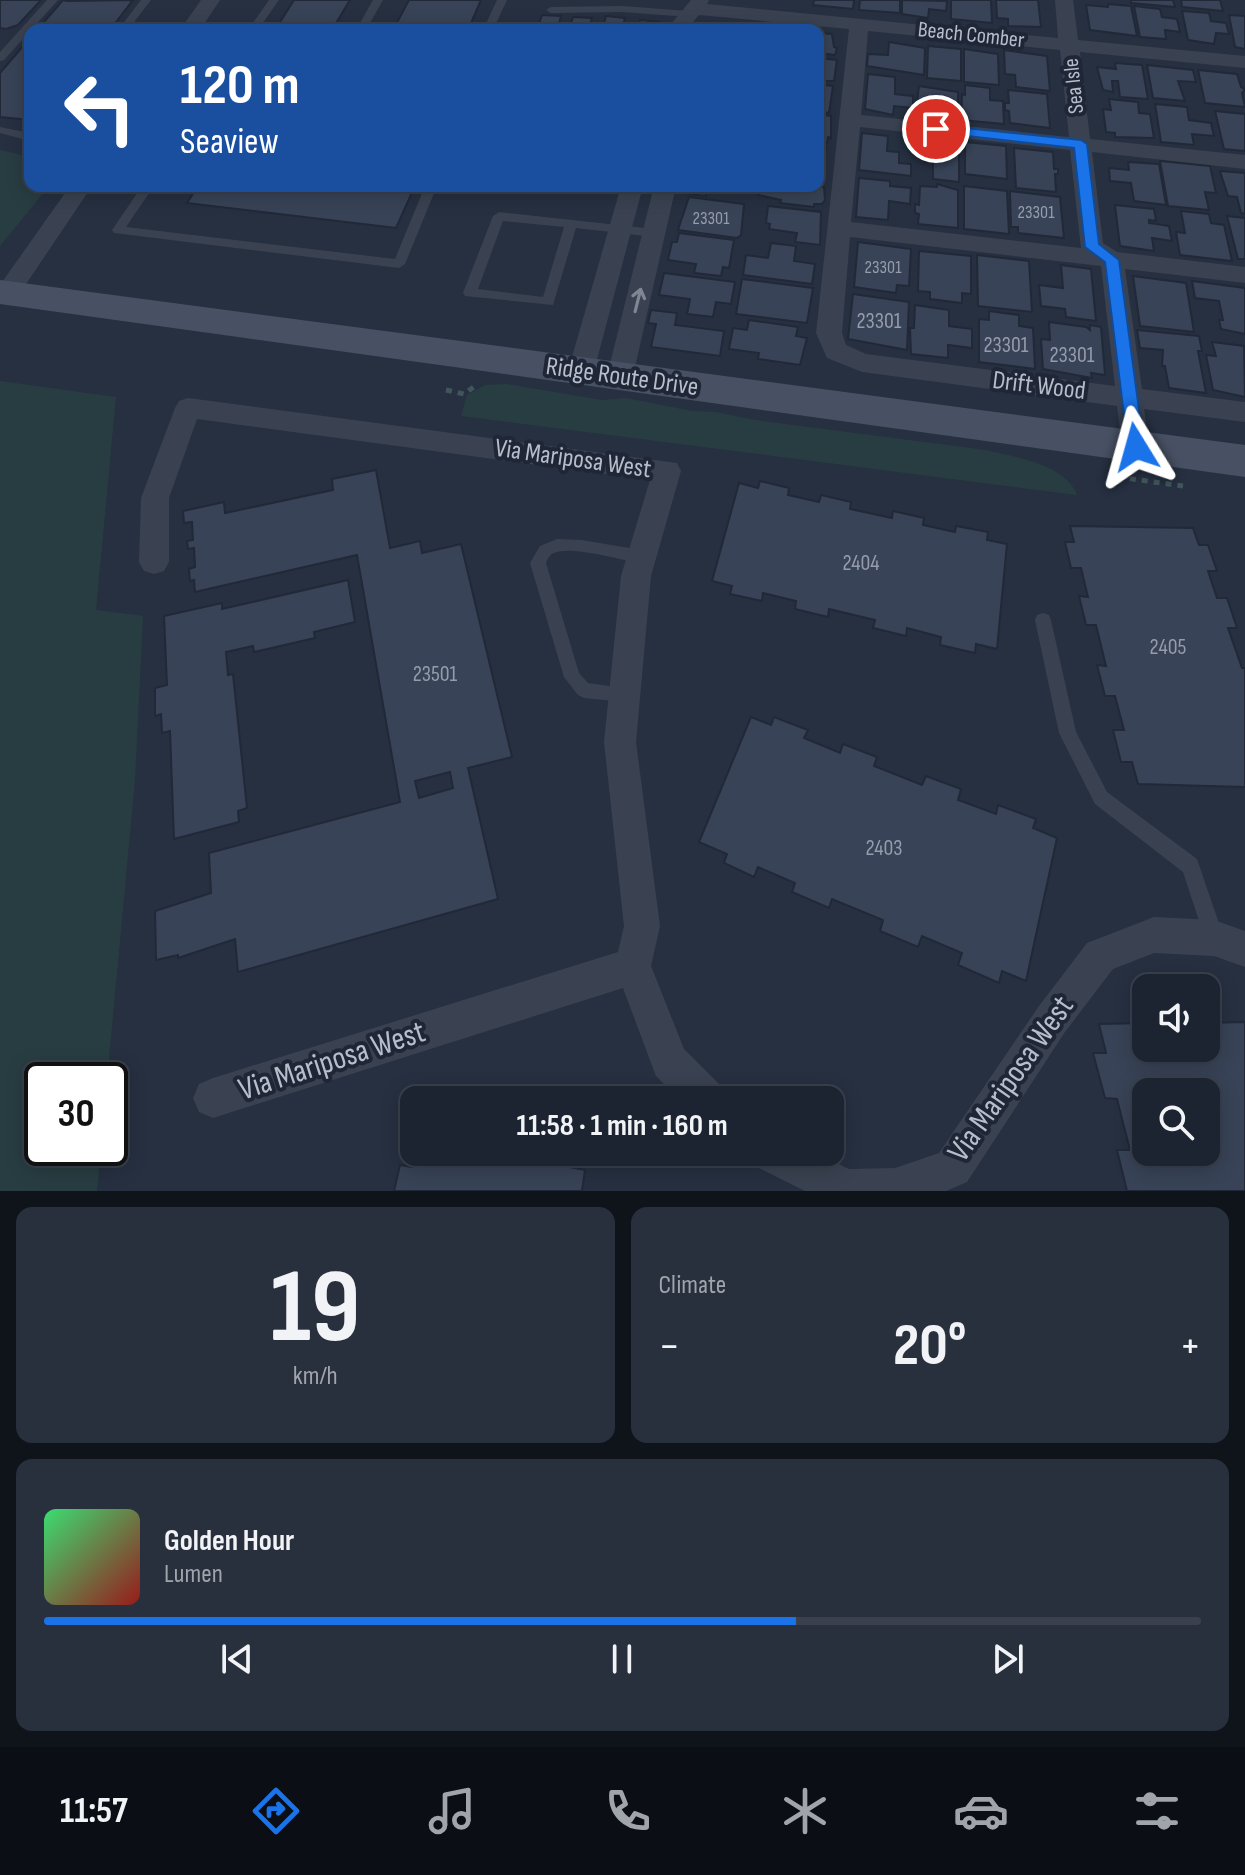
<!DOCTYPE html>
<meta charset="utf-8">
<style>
:root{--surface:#1c2431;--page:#29303d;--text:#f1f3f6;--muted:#a0a4ab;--line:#3a414d;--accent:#1a73e8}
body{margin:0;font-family:"Sofia Sans Condensed",sans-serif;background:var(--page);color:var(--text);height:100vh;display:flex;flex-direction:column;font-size:30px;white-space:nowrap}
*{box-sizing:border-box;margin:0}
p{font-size:26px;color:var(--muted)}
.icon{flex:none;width:44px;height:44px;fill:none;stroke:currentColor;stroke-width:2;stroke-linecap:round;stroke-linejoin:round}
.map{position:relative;height:1191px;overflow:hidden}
.sheet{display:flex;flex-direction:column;gap:16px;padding:16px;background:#0f141b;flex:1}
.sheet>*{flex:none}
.guide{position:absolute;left:24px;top:24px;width:800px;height:168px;border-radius:16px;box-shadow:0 4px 20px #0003,0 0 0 2px var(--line);background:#1a4fa0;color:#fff;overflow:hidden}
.controls{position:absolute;left:1132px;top:974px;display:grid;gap:16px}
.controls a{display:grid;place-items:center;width:88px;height:88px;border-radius:16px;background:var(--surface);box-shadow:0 4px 20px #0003,0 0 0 2px var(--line);font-size:40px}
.speed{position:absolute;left:24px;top:1062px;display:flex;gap:16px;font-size:40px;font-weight:700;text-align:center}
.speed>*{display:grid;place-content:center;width:104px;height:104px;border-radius:50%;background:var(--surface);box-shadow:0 4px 20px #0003,0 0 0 2px var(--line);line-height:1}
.speed .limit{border:4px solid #111;border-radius:12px;background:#fff;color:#111}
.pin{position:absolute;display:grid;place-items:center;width:68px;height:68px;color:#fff;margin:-34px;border:4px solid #fff;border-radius:50%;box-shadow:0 2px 8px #0007}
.me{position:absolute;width:88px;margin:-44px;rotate:352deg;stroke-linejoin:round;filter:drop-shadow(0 0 6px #0008)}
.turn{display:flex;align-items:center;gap:28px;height:168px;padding:0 24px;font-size:36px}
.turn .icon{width:104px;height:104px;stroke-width:2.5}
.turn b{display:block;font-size:56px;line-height:68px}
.big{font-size:60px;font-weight:700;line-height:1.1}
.sheet .tile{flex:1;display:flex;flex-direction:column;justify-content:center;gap:12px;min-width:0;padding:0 28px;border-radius:16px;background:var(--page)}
.sheet .dial{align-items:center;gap:0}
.dial b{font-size:104px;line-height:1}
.song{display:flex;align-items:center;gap:24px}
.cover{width:96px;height:96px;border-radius:12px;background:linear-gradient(135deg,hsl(140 70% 55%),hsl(0 70% 35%))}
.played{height:8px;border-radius:4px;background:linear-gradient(90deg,var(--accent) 65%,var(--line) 65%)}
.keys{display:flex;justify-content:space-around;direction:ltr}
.heat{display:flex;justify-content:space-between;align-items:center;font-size:44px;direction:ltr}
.sheet .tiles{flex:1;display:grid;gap:16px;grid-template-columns:1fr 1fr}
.tile:last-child{grid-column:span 2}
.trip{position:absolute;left:400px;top:1086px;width:444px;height:80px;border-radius:16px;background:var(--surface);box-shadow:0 4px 20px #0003,0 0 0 2px var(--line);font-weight:700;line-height:80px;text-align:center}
.menu{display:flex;height:128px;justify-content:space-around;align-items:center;background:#0b0e14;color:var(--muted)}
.menu .icon{width:56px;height:56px}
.menu .active{color:var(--accent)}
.menu b{font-size:36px;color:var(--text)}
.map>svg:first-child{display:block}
.green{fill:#283d42}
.building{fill:#384357;stroke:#212938;stroke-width:2;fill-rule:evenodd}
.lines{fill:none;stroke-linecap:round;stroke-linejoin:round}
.path{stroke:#41565a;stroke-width:5;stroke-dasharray:6 6;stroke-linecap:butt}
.service{fill:#3a4251;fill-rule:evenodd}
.minor{fill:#3a4251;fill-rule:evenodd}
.secondary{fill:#485164;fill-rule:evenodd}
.oneway{stroke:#7f8694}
.route{fill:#1a73e8;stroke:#114b97;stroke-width:2}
.labels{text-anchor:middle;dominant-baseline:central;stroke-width:8;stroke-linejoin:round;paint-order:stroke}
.far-number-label{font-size:18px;fill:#959cac}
.far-street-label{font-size:22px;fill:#b7bdcb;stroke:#1f2736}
.number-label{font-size:22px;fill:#959cac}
.street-label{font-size:26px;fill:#b7bdcb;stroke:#1f2736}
.near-street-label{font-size:32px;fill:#b7bdcb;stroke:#1f2736}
</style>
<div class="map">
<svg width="1245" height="1191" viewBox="0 0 1245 1191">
<rect width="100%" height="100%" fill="#263041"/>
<path class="green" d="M 0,150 L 30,157 L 30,186 L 49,186 L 0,246 Z
M 0,381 L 116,397 L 96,610 L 143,616 L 135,780 L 107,1080 L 42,1080 L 42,1148 L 101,1148 L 97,1191 L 0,1191 Z
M 506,384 L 602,400 L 626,398 L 692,411 L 716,412 L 755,420 L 986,450 C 1014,457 1066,464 1077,495 L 461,416 L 467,395 L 485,385 Z"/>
<path class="building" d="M 0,0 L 41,0 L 18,25 L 6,29 L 0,28 Z
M 63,0 L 67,1 L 133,0 L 110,30 L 37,30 Z
M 294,0 L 350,0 L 332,30 L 275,30 Z
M 409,0 L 481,0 L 468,30 L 393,30 Z
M 814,0 L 854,0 L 853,9 L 813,5 Z
M 860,0 L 900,0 L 900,13 L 859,10 Z
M 902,0 L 947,1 L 946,11 L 929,9 L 928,18 L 902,14 Z
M 951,0 L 991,0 L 992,23 L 951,19 Z
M 996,0 L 1038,0 L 1041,27 L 1008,26 L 1008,19 L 997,18 Z
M 1131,0 L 1173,0 L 1175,7 L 1131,3 Z
M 1181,0 L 1220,0 L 1223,11 L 1182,7 Z
M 1108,4 L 1131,6 L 1137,36 L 1090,30 L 1086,5 L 1108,7 Z
M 1134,6 L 1160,9 L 1162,17 L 1177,19 L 1180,32 L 1165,30 L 1166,39 L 1140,37 Z
M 1182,11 L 1209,13 L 1211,21 L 1226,23 L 1229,34 L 1216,33 L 1214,44 L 1188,40 Z
M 542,15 L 561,16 L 558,27 L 561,27 L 561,30 L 537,30 Z
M 1229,15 L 1245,16 L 1245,49 L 1235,47 Z
M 606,16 L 625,18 L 622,30 L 602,30 Z
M 573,17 L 592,18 L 589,28 L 595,30 L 569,30 Z
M 640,20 L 660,22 L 658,30 L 637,30 Z
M 818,33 L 832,34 L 834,47 L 837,48 L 835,55 L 818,53 Z
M 30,38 L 30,120 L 0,117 L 0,73 Z
M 889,42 L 925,48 L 924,75 L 867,66 L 868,54 L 888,55 Z
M 928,46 L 961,49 L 961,81 L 927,78 Z
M 964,49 L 998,54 L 999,85 L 964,82 Z
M 1004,50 L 1047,56 L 1050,91 L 1016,87 L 1015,75 L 1005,74 Z
M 818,58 L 837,60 L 834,81 L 818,81 Z
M 1115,63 L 1142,65 L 1148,99 L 1120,97 L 1118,81 L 1112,81 L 1113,92 L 1103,90 L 1097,67 L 1116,69 Z
M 1147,65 L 1193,70 L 1196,82 L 1178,81 L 1185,101 L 1153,98 Z
M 1198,70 L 1237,74 L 1241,87 L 1245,89 L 1242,93 L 1245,107 L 1205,103 Z
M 868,74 L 895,77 L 895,94 L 913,96 L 913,108 L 894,106 L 893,115 L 865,109 Z
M 818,84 L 833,86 L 829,113 L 818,111 Z
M 965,85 L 990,88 L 990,100 L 1003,101 L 1004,124 L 961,120 L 962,94 L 965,95 Z
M 919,86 L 958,92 L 958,120 L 918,115 L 919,111 L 916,110 Z
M 1008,90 L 1047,94 L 1050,128 L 1010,123 L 1009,111 L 1005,110 L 1005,103 L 1009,103 Z
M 1109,99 L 1138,102 L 1139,113 L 1150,114 L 1154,138 L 1115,137 L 1115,133 L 1106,132 L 1103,109 L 1111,110 Z
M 1155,104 L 1187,107 L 1189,120 L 1211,123 L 1214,136 L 1192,134 L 1194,145 L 1161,142 Z
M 1215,111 L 1245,114 L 1245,151 L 1224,149 Z
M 818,114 L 831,116 L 831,138 L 828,137 L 827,143 L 818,142 Z
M 862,133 L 888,136 L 887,151 L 899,152 L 899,163 L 911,164 L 911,176 L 859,170 Z
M 915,137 L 959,142 L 959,182 L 933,179 L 933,153 L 914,151 Z
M 965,142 L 1006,146 L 1007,179 L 965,174 Z
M 818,146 L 826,147 L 822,169 L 818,169 Z
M 1014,148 L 1053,152 L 1054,169 L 1058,169 L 1058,174 L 1055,174 L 1056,192 L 1016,188 Z
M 1160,161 L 1210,166 L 1216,193 L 1205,192 L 1209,210 L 1168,206 Z
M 1128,162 L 1159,164 L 1166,205 L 1134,201 L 1131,183 L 1110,181 L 1109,168 L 1129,170 Z
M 1220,171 L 1245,173 L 1245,214 L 1241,213 L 1237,197 L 1228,196 Z
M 859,178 L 890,181 L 890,186 L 911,188 L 910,204 L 889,201 L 888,220 L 856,217 Z
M 937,184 L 958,190 L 958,228 L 918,224 L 919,214 L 915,213 L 915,204 L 919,205 L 920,186 L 937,187 Z
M 198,186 L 415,186 L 396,228 L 187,203 Z
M 685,186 L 708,186 L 706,196 L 683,193 Z
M 759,186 L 824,187 L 825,200 L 822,204 L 814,204 L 814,207 L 780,203 L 781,200 L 758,195 Z
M 964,186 L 1007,191 L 1009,234 L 964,229 Z
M 1010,191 L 1060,197 L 1064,238 L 1018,233 L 1018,227 L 1011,227 Z
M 689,197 L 744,204 L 741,235 L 737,238 L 678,230 Z
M 1115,205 L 1154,209 L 1156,221 L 1149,220 L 1149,223 L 1169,226 L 1172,241 L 1152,238 L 1154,251 L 1120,246 Z
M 768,206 L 821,212 L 820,245 L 795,242 L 797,233 L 769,229 L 770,224 L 766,223 Z
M 1181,211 L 1209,214 L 1211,223 L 1224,225 L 1232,261 L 1180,255 L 1176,232 L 1185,233 Z
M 1227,216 L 1245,218 L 1245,259 L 1238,259 Z
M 679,233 L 734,240 L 729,268 L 723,267 L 721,276 L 694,273 L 696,264 L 668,260 L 672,242 L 677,242 Z
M 858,242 L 911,249 L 909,286 L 897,285 L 896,293 L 854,287 Z
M 771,243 L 796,246 L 794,261 L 815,264 L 812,284 L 743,275 L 746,255 L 768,258 Z
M 919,251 L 971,256 L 971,294 L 962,293 L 962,303 L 930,299 L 930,292 L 918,291 Z
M 977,255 L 1029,261 L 1032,312 L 978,306 Z
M 1061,265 L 1091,269 L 1096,321 L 1066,317 L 1065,309 L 1041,306 L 1039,285 L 1063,288 Z
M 664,273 L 735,282 L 731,304 L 716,302 L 713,317 L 687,314 L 690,299 L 659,295 Z
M 1133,276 L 1186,283 L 1194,332 L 1140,326 Z
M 742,279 L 813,288 L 807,323 L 736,314 Z
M 1192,281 L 1245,288 L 1245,334 L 1221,329 L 1219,320 L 1223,320 L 1219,301 L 1195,298 Z
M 853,294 L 909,302 L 907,350 L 848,339 Z
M 915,305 L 949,310 L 949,326 L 972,329 L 972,348 L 948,345 L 948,358 L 911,354 L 910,328 L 914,328 Z
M 651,310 L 677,313 L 675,325 L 724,331 L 720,356 L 651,347 L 656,324 L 648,323 Z
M 989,311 L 1019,315 L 1019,326 L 1033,328 L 1035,369 L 979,362 L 979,319 L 989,320 Z
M 749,320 L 798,327 L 796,336 L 807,338 L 800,365 L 758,359 L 759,353 L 729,349 L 733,328 L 747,330 Z
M 1049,322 L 1086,327 L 1090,330 L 1090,325 L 1101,327 L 1105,375 L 1091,373 L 1092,378 L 1043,369 L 1041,339 L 1050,340 Z
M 1137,330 L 1199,336 L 1202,351 L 1198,351 L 1206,393 L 1169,388 L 1165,366 L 1162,366 L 1163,350 L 1140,348 Z
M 1212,342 L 1244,346 L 1245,397 L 1213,390 L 1206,355 L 1216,356 Z
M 376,470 L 390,548 L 420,541 L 422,553 L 461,544 L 512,757 L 468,768 L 498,899 L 238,972 L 235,939 L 178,958 L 178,955 L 156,960 L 155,911 L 211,893 L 209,853 L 400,802 L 357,555 L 195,592 L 194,580 L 190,581 L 189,569 L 195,567 L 194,548 L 188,549 L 187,541 L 193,540 L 192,522 L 184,523 L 183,511 L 224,502 L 225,513 L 230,512 L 333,490 L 332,479 ZM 450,772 L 453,788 L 419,798 L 415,781 Z
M 760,481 L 789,488 L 788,495 L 819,502 L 821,495 L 851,502 L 850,509 L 892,518 L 893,511 L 924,518 L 923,525 L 955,532 L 956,526 L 988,532 L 987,540 L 1007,544 L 997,649 L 976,644 L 975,653 L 940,645 L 941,637 L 907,628 L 906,636 L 873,628 L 875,620 L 829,609 L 828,617 L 795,609 L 796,601 L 763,593 L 762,601 L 730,594 L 732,586 L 712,581 L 739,483 L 758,488 Z
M 1070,526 L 1193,528 L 1199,545 L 1208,545 L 1217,571 L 1208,571 L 1217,598 L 1227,598 L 1237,628 L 1228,628 L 1242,668 L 1245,668 L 1245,787 L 1138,784 L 1132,762 L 1121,762 L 1113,730 L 1124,730 L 1115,696 L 1105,696 L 1097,665 L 1106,666 L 1096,625 L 1086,625 L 1079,596 L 1088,597 L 1081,568 L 1071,568 L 1065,542 L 1074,542 Z
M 348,580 L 355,622 L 314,632 L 315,638 L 254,652 L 253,646 L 226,652 L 228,675 L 233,674 L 247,808 L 238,811 L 239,822 L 174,839 L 170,731 L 162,733 L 161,714 L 155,716 L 155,688 L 167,685 L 164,616 L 222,603 L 222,609 Z
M 751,717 L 771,725 L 774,717 L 808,730 L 804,738 L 840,753 L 843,744 L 877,757 L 874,766 L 922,785 L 926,776 L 961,789 L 958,800 L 996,814 L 998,805 L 1036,819 L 1033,828 L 1057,838 L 1026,981 L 1002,971 L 999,983 L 958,965 L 962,953 L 922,936 L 918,947 L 880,931 L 883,920 L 832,899 L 829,908 L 792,892 L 795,883 L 758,867 L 754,877 L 724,863 L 727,854 L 699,842 Z
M 1245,1022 L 1245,1191 L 1127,1191 L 1117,1150 L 1130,1150 L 1117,1099 L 1105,1098 L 1093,1053 L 1106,1053 L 1099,1024 L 1146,1023 L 1146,1048 L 1206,1048 L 1206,1023 ZM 1146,1092 L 1206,1092 L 1206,1152 L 1146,1152 Z
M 416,1152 L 493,1152 L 585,1170 L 582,1191 L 394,1191 L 400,1165 L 412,1167 Z"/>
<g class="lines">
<path class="path" d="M 446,390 L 464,394 L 475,386
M 1118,477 L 1183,486"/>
<path class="service" d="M 47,0 L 58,0 L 4,60 L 0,61 L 0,52 Z
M 141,0 L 151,0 L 128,30 L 118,30 Z
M 269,0 L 279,0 L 258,30 L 248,30 Z
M 373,0 L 383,0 L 366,30 L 356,30 Z
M 497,0 L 507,0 L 493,30 L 483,30 Z
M 622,6 L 689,11 L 694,14 L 689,17 L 622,12 L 551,13 L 546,10 L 551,7 Z
M 0,127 L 30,133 L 30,141 L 0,133 Z
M 142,186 L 154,186 L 126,227 L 395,259 L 425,186 L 437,186 L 405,264 L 399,268 L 114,233 L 112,230 Z
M 499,212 L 654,229 L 660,233 L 654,237 L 576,228 L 553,305 L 465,296 L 463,293 L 493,216 ZM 503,221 L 564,227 L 543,297 L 478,289 Z
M 557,539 L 581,540 L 642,550 L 648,552 L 650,557 L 648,562 L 642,564 C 622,560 571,545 554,553 C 549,555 548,559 546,563 L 579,673 L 588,683 L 631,689 L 633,694 L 631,699 L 625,702 L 584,698 L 578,695 L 564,677 L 530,563 L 540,546 Z
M 1043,613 L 1049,615 L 1051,620 L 1076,732 L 1107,792 L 1197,859 L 1224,938 L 1221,945 L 1214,948 L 1207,945 L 1183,872 L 1095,804 L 1059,733 L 1035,620 L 1037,615 Z"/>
<path class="minor" d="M 201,0 L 220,0 L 200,30 L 180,30 Z
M 691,0 L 709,0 L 707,4 L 1058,38 L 1055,0 L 1073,0 L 1078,40 L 1245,56 L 1245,68 L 1080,52 L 1090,139 L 1245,155 L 1245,169 L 1092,152 L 1103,243 L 1117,252 L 1245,267 L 1245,283 L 1125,269 L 1142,389 L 1245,402 L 1245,422 L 1144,409 L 1150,447 L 1146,454 L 1136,458 L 1126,454 L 1122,447 L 1117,406 L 862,372 L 827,358 L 816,333 L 849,29 L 699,15 L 686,30 L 666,30 ZM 868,31 L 1060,50 L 1069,137 L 861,115 ZM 860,127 L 1070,150 L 1081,248 L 851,222 ZM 850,237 L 1101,266 L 1115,386 L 866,354 L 846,345 L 842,333 Z
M 70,186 L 92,186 L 16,299 L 0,299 L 0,285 Z
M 621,186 L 643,186 L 594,371 L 590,378 L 581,381 L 572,378 L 568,371 Z
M 654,186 L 676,186 L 633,376 L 629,383 L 620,386 L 611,383 L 607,376 Z
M 188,398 L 677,463 L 681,471 L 651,576 L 636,742 L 660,926 L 651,966 L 684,1049 L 721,1086 L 727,1100 L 680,1100 L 656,1076 L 623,988 L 213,1118 L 199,1112 L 193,1098 L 199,1084 L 213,1078 L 618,952 L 624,926 L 604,742 L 621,576 L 650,480 L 197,419 L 169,498 L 169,562 L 164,571 L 154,574 L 144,571 L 139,562 L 141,498 L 175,408 L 179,401 Z
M 1154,917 L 1214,920 L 1245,931 L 1245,967 L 1214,956 L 1154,953 L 1113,969 L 1065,1032 L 967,1182 L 946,1191 L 805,1191 L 755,1166 L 749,1152 L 813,1152 L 849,1169 L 895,1168 L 939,1153 L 1039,1006 L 1087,943 Z"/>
<path class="secondary" d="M 0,280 L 1245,445 L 1245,477 L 0,304 Z"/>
</g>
<defs><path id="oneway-shaft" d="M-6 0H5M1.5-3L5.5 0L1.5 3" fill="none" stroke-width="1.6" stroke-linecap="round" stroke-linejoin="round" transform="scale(2)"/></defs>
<use class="oneway" href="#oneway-shaft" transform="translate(638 300) rotate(-76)"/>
<path class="route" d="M 936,125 L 1081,140 L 1087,144 L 1099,244 L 1119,260 L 1144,447 L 1142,451 L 1130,451 L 1128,447 L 1105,262 L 1085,247 L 1074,148 L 932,132 L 930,129 Z"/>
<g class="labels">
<g class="far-number-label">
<text x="1036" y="212">23301</text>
<text x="711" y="218">23301</text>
<text x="883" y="267">23301</text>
</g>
<g class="far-street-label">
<text transform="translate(971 35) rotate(6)">Beach Comber</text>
<text transform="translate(1074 86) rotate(-96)">Sea Isle</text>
</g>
<g class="number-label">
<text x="879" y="321">23301</text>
<text x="1006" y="345">23301</text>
<text x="1072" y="355">23301</text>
<text x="861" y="563">2404</text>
<text x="1168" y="647">2405</text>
<text x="435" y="674">23501</text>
<text x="884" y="848">2403</text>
</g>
<g class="street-label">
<text transform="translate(622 377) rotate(8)">Ridge Route Drive</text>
<text transform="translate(1039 386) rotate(7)">Drift Wood</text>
<text transform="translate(573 459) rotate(8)">Via Mariposa West</text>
</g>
<g class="near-street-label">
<text transform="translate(332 1061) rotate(-18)">Via Mariposa West</text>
<text transform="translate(1011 1079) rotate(-55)">Via Mariposa West</text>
</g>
</g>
</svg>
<div class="controls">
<a><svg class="icon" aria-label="sound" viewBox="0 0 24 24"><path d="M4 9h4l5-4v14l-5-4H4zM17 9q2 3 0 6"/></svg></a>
<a><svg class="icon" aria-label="search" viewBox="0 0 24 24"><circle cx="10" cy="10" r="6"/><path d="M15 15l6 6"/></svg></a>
</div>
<div class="speed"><div class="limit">30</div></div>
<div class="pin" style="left:936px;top:129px;background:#d93025"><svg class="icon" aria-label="arrive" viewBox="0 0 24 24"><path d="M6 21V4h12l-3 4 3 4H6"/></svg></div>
<svg class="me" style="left:1136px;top:447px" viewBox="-20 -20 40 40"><path d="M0-17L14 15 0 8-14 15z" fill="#1a73e8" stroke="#fff" stroke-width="4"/></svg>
<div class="trip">11:58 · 1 min · 160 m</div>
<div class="guide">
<div class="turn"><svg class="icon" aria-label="left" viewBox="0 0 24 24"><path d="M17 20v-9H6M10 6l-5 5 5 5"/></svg><div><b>120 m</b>Seaview</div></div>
</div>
</div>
<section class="sheet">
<div class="tiles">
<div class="tile dial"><b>19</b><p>km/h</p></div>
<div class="tile"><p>Climate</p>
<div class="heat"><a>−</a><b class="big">20°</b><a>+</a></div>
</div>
<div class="tile">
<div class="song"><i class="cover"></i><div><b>Golden Hour</b><p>Lumen</p></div></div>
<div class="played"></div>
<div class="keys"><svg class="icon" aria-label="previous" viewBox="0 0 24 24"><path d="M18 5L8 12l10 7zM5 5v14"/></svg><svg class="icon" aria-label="pause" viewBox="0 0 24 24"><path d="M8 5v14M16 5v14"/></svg><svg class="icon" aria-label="next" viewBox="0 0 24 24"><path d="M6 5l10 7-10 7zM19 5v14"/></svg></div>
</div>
</div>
</section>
<nav class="menu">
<b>11:57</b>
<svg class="icon active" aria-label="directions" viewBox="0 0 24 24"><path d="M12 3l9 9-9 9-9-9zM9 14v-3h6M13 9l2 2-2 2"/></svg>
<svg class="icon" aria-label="music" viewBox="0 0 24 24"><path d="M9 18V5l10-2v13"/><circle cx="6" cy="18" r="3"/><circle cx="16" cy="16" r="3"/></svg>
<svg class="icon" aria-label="phone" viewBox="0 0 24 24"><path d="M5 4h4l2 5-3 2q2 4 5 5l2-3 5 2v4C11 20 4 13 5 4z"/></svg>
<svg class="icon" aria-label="climate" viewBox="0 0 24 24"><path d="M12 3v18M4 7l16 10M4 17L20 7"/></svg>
<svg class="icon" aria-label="car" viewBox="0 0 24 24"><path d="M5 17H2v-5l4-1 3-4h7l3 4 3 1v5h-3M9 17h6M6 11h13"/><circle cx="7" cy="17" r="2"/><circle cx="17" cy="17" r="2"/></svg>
<svg class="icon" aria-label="filters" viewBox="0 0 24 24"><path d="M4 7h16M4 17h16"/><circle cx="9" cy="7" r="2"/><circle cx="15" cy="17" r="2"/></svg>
</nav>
